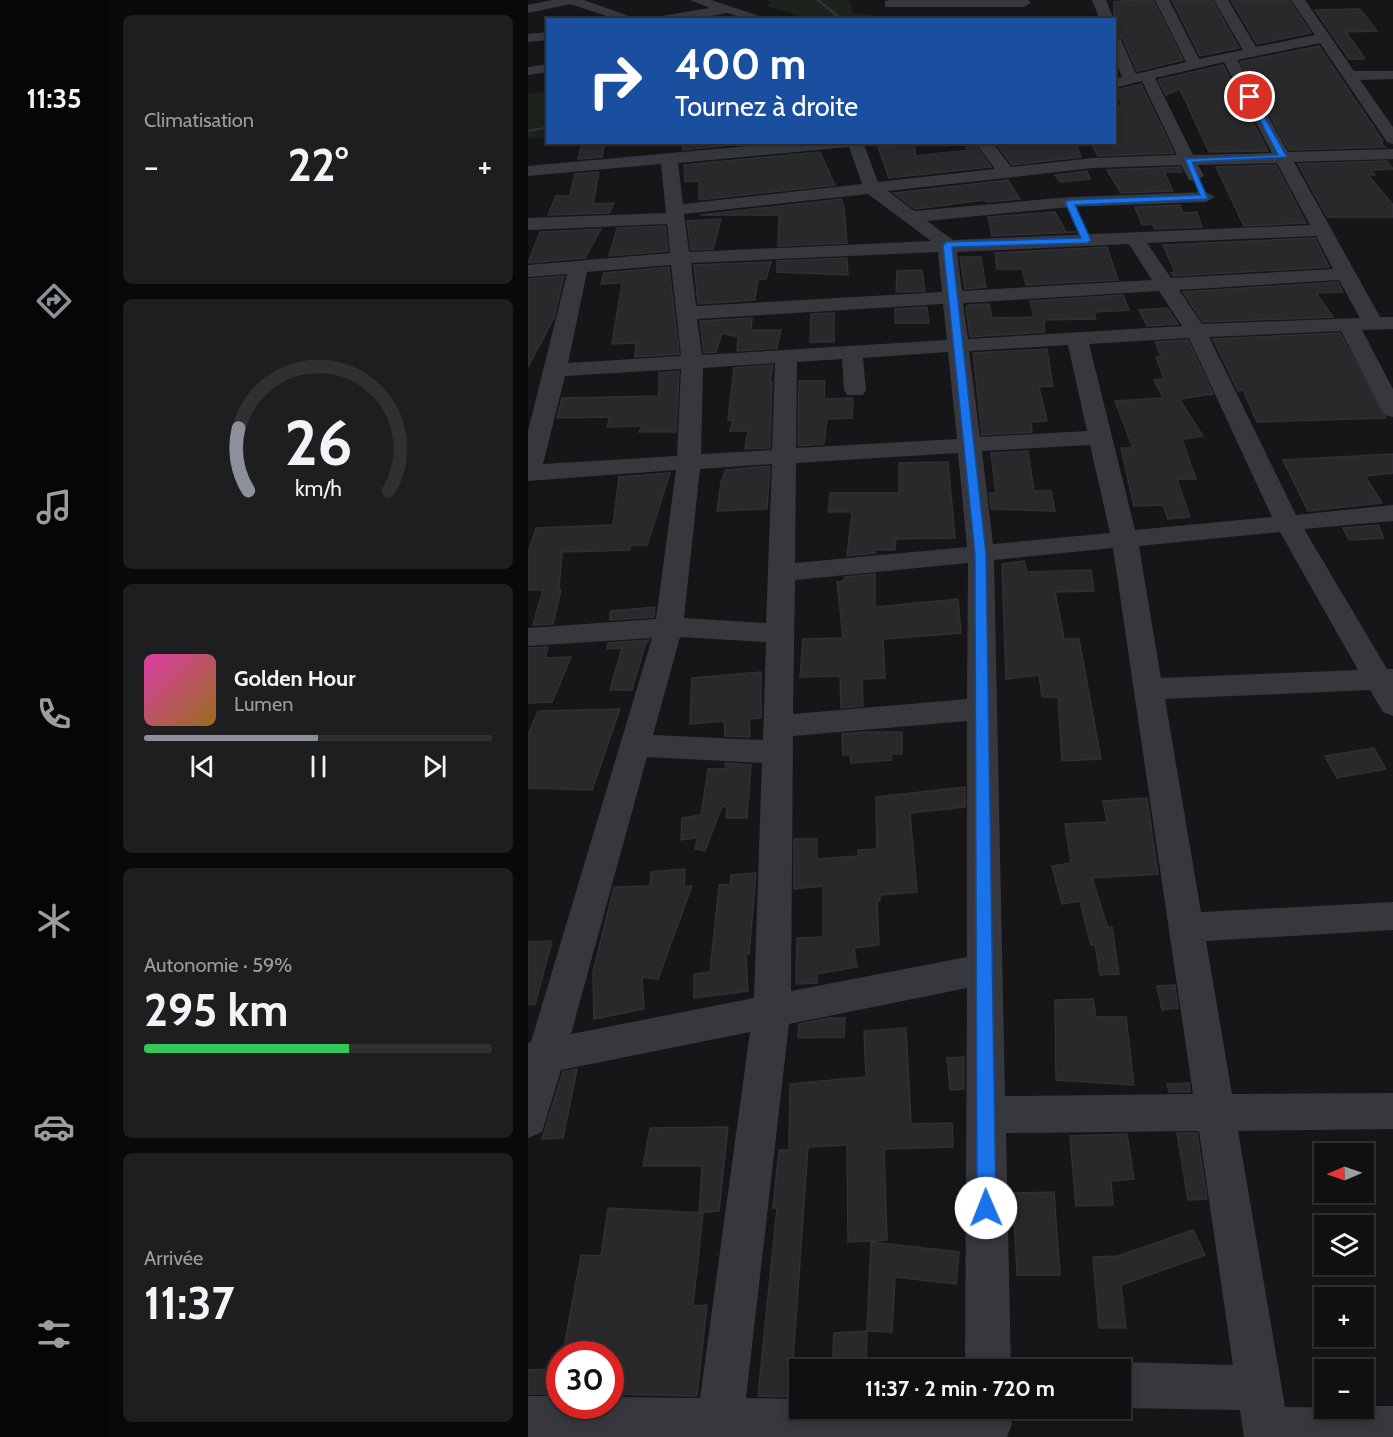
<!DOCTYPE html>
<html lang="fr">
<meta charset="utf-8">
<style>
:root{--surface:#101012;--page:#1e1e20;--text:#f1f3f6;--muted:#9c9d9f;--line:#303032;--accent:#8c9099}
body{margin:0;font-family:Cabin,sans-serif;background:var(--page);color:var(--text);height:100vh;display:flex;flex-direction:column;font-size:22px;white-space:nowrap}
*{box-sizing:border-box;margin:0}
p{font-size:20px;color:var(--muted)}
.icon{flex:none;width:33px;height:33px;fill:none;stroke:currentColor;stroke-width:2;stroke-linecap:round;stroke-linejoin:round}
.map{position:relative;flex:1;overflow:hidden}
.panel{display:flex;flex-direction:column;gap:15px;padding:15px;background:#09090a;width:420px}
.panel>*{flex:none}
.banner{position:absolute;left:18px;top:18px;width:570px;height:126px;border-radius:0px;box-shadow:0 3px 9px #0003,0 0 0 2px var(--line);background:#1a4fa0;color:#fff;overflow:hidden}
.needle{width:39px;rotate:268deg}
.buttons{position:absolute;left:786px;top:1143px;display:grid;gap:12px}
.buttons a{display:grid;place-items:center;width:60px;height:60px;border-radius:0px;background:var(--surface);box-shadow:0 3px 9px #0003,0 0 0 2px var(--line);font-size:30px}
.speed{position:absolute;left:18px;top:1341px;display:flex;gap:12px;font-size:30px;font-weight:700;text-align:center}
.speed>*{display:grid;place-content:center;width:78px;height:78px;border-radius:50%;background:var(--surface);box-shadow:0 3px 9px #0003,0 0 0 2px var(--line);line-height:1}
.speed .limit{border:9px solid #d22;background:#fff;color:#111}
.pin{position:absolute;display:grid;place-items:center;width:51px;height:51px;color:#fff;margin:-26px;border:3px solid #fff;border-radius:50%;box-shadow:0 2px 6px #0007}
.me{position:absolute;width:66px;margin:-33px;rotate:359deg;stroke-linejoin:round;filter:drop-shadow(0 0 4px #0008)}
.turn{display:flex;align-items:center;gap:21px;height:126px;padding:0 30px;font-size:27px}
.turn .icon{width:78px;height:78px;stroke-width:2.5}
.turn b{display:block;font-size:42px;line-height:51px}
.big{font-size:45px;font-weight:700;line-height:1.1}
.panel .widget{flex:1;display:flex;flex-direction:column;justify-content:center;gap:9px;min-width:0;padding:0 21px;border-radius:9px;background:var(--page)}
.panel .dial{align-items:center;gap:0}
.dial svg{height:156px;overflow:visible;fill:none;stroke:var(--line);stroke-width:7;stroke-linecap:round;text-anchor:middle}
.dial text{fill:var(--text);stroke:none}
.song{display:flex;align-items:center;gap:18px}
.cover{width:72px;height:72px;border-radius:9px;background:linear-gradient(135deg,hsl(320 70% 55%),hsl(40 70% 35%))}
.played{height:6px;border-radius:3px;background:linear-gradient(90deg,var(--accent) 50%,var(--line) 50%)}
.keys{display:flex;justify-content:space-around;direction:ltr}
.heat{display:flex;justify-content:space-between;align-items:center;font-size:33px;direction:ltr}
.charge{height:9px;border-radius:4px;background:linear-gradient(90deg,#34c759 59%,var(--line) 0)}
.trip{position:absolute;left:261px;top:1359px;width:342px;height:60px;border-radius:0px;background:var(--surface);box-shadow:0 3px 9px #0003,0 0 0 2px var(--line);font-weight:700;line-height:60px;text-align:center}
main{display:flex;flex:1;min-height:0}
.dock{display:flex;flex-direction:column;width:108px;justify-content:space-around;align-items:center;background:#060607;color:var(--muted)}
.dock .icon{width:42px;height:42px}
.dock .on{color:var(--accent)}
.dock b{font-size:27px;color:var(--text)}
.map>svg:first-child{display:block}
.green{fill:#1c231d}
.lines{fill:none;stroke-linecap:round;stroke-linejoin:round}
.stream{fill:#2c353c;fill-rule:evenodd}
.building{fill:#29292c;stroke:#303034;stroke-width:1.5}
.minor{fill:#37383d;fill-rule:evenodd}
.route{fill:#1a73e8;stroke:#114b97;stroke-width:1.5}
</style>
<main>
<nav class="dock">
<b>11:35</b>
<svg class="icon on" aria-label="directions" viewBox="0 0 24 24"><path d="M12 3l9 9-9 9-9-9zM9 14v-3h6M13 9l2 2-2 2"/></svg>
<svg class="icon" aria-label="music" viewBox="0 0 24 24"><path d="M9 18V5l10-2v13"/><circle cx="6" cy="18" r="3"/><circle cx="16" cy="16" r="3"/></svg>
<svg class="icon" aria-label="phone" viewBox="0 0 24 24"><path d="M5 4h4l2 5-3 2q2 4 5 5l2-3 5 2v4C11 20 4 13 5 4z"/></svg>
<svg class="icon" aria-label="climate" viewBox="0 0 24 24"><path d="M12 3v18M4 7l16 10M4 17L20 7"/></svg>
<svg class="icon" aria-label="car" viewBox="0 0 24 24"><path d="M5 17H2v-5l4-1 3-4h7l3 4 3 1v5h-3M9 17h6M6 11h13"/><circle cx="7" cy="17" r="2"/><circle cx="17" cy="17" r="2"/></svg>
<svg class="icon" aria-label="filters" viewBox="0 0 24 24"><path d="M4 7h16M4 17h16"/><circle cx="9" cy="7" r="2"/><circle cx="15" cy="17" r="2"/></svg>
</nav>
<section class="panel">
<div class="widget"><p>Climatisation</p>
<div class="heat"><a>−</a><b class="big">22°</b><a>+</a></div>
</div>
<div class="widget dial"><svg viewBox="0 0 100 80">
<path d="M14 69A42 42 0 1 1 86 69"/>
<path d="M14 69A42 42 0 0 1 9 37" stroke="#8c9099"/>
<text x="50" y="56" font-size="32" font-weight="700">26</text>
<text x="50" y="72" font-size="11">km/h</text>
</svg></div>
<div class="widget">
<div class="song"><i class="cover"></i><div><b>Golden Hour</b><p>Lumen</p></div></div>
<div class="played"></div>
<div class="keys"><svg class="icon" aria-label="previous" viewBox="0 0 24 24"><path d="M18 5L8 12l10 7zM5 5v14"/></svg><svg class="icon" aria-label="pause" viewBox="0 0 24 24"><path d="M8 5v14M16 5v14"/></svg><svg class="icon" aria-label="next" viewBox="0 0 24 24"><path d="M6 5l10 7-10 7zM19 5v14"/></svg></div>
</div>
<div class="widget"><p>Autonomie · 59%</p><b class="big">295 km</b><div class="charge"></div></div>
<div class="widget"><p>Arrivée</p><b class="big">11:37</b></div>
</section>
<div class="map">
<svg width="865" height="1437" viewBox="0 0 865 1437">
<rect width="100%" height="100%" fill="#161618"/>
<path class="green" d="M 239,0 L 321,0 L 325,13 L 379,19 L 283,19 L 238,6 L 244,3 Z
M 19,90 L 19,137 L 0,139 L 0,94 Z"/>
<g class="lines">
<path class="stream" d="M 288,0 L 292,0 L 312,16 L 324,20 L 310,18 Z
M 20,126 L 20,128 L 0,132 L 0,130 Z"/>
</g>
<path class="building" d="M 605,0 L 625,0 L 655,60 L 609,71 L 595,39 L 586,34 L 586,2 Z
M 644,0 L 684,0 L 711,48 L 672,56 Z
M 703,0 L 761,0 L 783,33 L 729,44 Z
M 832,9 L 849,31 L 818,32 L 837,59 L 821,59 L 787,10 Z
M 791,46 L 855,141 L 852,141 L 857,147 L 761,150 L 712,62 Z
M 695,65 L 740,151 L 681,152 L 652,89 L 638,95 L 630,80 Z
M 613,84 L 646,153 L 570,156 L 562,142 L 586,142 L 586,117 L 591,117 L 587,106 L 594,106 L 588,90 Z
M 54,142 L 77,142 L 74,157 L 50,159 Z
M 154,142 L 234,142 L 155,150 Z
M 436,142 L 445,142 L 463,167 L 361,178 L 350,147 L 386,144 L 388,156 L 440,150 Z
M 467,142 L 548,142 L 553,157 L 484,165 Z
M 292,152 L 307,185 L 171,200 L 171,181 L 157,182 L 156,165 Z
M 859,161 L 865,169 L 843,170 L 847,175 L 840,175 L 865,205 L 865,217 L 799,217 L 770,164 Z
M 748,165 L 778,223 L 716,226 L 688,167 Z
M 652,167 L 654,172 L 636,172 L 645,191 L 593,193 L 579,170 Z
M 559,171 L 562,179 L 532,182 L 527,175 Z
M 71,172 L 65,204 L 86,203 L 81,213 L 20,215 L 28,196 L 42,196 L 47,174 Z
M 480,180 L 492,199 L 458,202 L 457,200 L 387,209 L 366,193 Z
M 313,199 L 316,207 L 319,243 L 250,246 L 251,215 L 172,215 Z
M 652,205 L 655,213 L 669,212 L 674,227 L 626,229 L 625,224 L 614,225 L 607,207 Z
M 527,212 L 538,232 L 550,232 L 464,236 L 460,217 Z
M 193,219 L 185,249 L 163,250 L 159,221 Z
M 137,226 L 140,251 L 81,256 L 89,228 Z
M 73,229 L 57,258 L 0,263 L 12,232 Z
M 787,238 L 801,267 L 645,276 L 643,273 L 647,272 L 635,245 Z
M 579,247 L 590,280 L 498,285 L 494,269 L 469,269 L 467,253 Z
M 432,257 L 453,257 L 458,287 L 437,289 Z
M 319,258 L 320,275 L 249,272 L 249,261 Z
M 243,262 L 238,279 L 230,279 L 227,300 L 170,304 L 166,265 Z
M 141,267 L 151,354 L 107,357 L 108,343 L 84,344 L 94,283 L 73,284 L 76,273 Z
M 394,270 L 397,291 L 368,292 L 369,271 Z
M 36,276 L 26,318 L 0,367 L 0,279 Z
M 810,282 L 815,292 L 788,293 L 805,317 L 675,322 L 655,292 Z
M 595,295 L 601,310 L 566,312 L 568,319 L 516,320 L 517,332 L 442,337 L 438,307 L 440,305 L 461,304 L 464,318 L 506,317 L 502,301 Z
M 399,307 L 401,323 L 367,323 L 367,309 Z
M 639,308 L 650,324 L 619,326 L 611,310 Z
M 306,313 L 306,342 L 282,342 L 283,314 Z
M 224,318 L 223,330 L 253,330 L 249,348 L 209,351 L 210,337 L 194,333 L 188,352 L 176,353 L 172,321 Z
M 812,333 L 858,418 L 729,422 L 715,390 L 710,391 L 685,339 Z
M 660,340 L 685,394 L 651,399 L 675,436 L 654,439 L 668,479 L 649,479 L 662,517 L 640,519 L 635,505 L 606,506 L 593,448 L 605,448 L 587,401 L 635,398 L 626,380 L 636,379 L 628,357 L 633,356 L 627,342 Z
M 519,349 L 525,386 L 511,387 L 519,421 L 503,422 L 504,432 L 454,435 L 445,353 Z
M 245,365 L 242,382 L 244,382 L 242,448 L 217,449 L 220,431 L 202,431 L 205,420 L 200,420 L 206,368 Z
M 151,371 L 148,432 L 111,432 L 114,426 L 79,427 L 82,417 L 29,418 L 34,398 L 131,396 L 131,373 Z
M 271,381 L 297,381 L 296,399 L 325,398 L 324,418 L 299,419 L 296,444 L 270,446 Z
M 500,451 L 506,491 L 523,491 L 527,511 L 463,509 L 461,493 L 468,493 L 463,453 Z
M 865,454 L 865,473 L 837,476 L 854,503 L 780,511 L 755,460 Z
M 420,462 L 427,538 L 368,539 L 367,550 L 347,550 L 347,553 L 319,556 L 324,512 L 300,512 L 302,493 L 371,493 L 371,463 Z
M 242,466 L 239,509 L 189,511 L 193,482 L 198,470 Z
M 142,473 L 119,545 L 103,545 L 102,550 L 34,552 L 31,589 L 33,590 L 25,624 L 5,625 L 15,590 L 0,590 L 0,552 L 8,528 L 85,525 L 91,477 Z
M 850,525 L 856,538 L 821,540 L 815,528 Z
M 496,561 L 499,572 L 563,570 L 566,591 L 527,592 L 536,639 L 551,639 L 573,759 L 534,761 L 530,697 L 514,697 L 511,675 L 478,679 L 474,564 Z
M 347,574 L 347,607 L 430,599 L 433,633 L 355,639 L 357,678 L 334,679 L 335,706 L 313,708 L 312,676 L 272,677 L 275,639 L 315,638 L 309,582 L 316,581 L 316,577 Z
M 127,607 L 126,617 L 82,620 L 82,611 Z
M 121,640 L 117,645 L 104,690 L 82,690 L 94,648 L 79,649 L 80,643 Z
M 20,647 L 17,658 L 43,657 L 24,702 L 0,703 L 0,648 Z
M 233,672 L 233,718 L 221,719 L 222,737 L 197,736 L 196,721 L 162,724 L 164,678 Z
M 92,709 L 64,790 L 0,788 L 0,735 L 10,711 Z
M 336,732 L 374,732 L 374,754 L 363,754 L 364,760 L 323,763 L 322,754 L 315,755 L 314,734 Z
M 846,748 L 858,769 L 809,778 L 797,756 Z
M 197,763 L 223,765 L 219,818 L 198,818 L 199,807 L 194,806 L 177,851 L 167,849 L 169,838 L 153,840 L 154,818 L 173,815 L 180,769 L 198,769 Z
M 437,787 L 437,807 L 382,813 L 389,892 L 352,895 L 352,901 L 349,901 L 351,945 L 326,948 L 329,967 L 289,974 L 289,983 L 268,984 L 269,938 L 295,937 L 295,886 L 266,889 L 266,839 L 289,839 L 289,859 L 330,856 L 330,850 L 349,849 L 348,797 Z
M 619,798 L 630,874 L 564,878 L 580,928 L 584,927 L 591,974 L 572,975 L 567,944 L 563,945 L 552,901 L 534,904 L 524,866 L 543,863 L 537,824 L 579,822 L 575,801 Z
M 157,869 L 156,887 L 164,886 L 130,979 L 114,977 L 116,1009 L 66,1019 L 65,972 L 86,887 L 122,886 L 123,872 Z
M 228,873 L 221,954 L 218,954 L 220,991 L 166,998 L 166,974 L 182,972 L 191,885 L 203,884 L 203,875 Z
M 24,941 L 7,1005 L 0,1004 L 0,942 Z
M 647,985 L 650,1008 L 634,1010 L 629,986 Z
M 565,999 L 568,1017 L 598,1017 L 606,1085 L 528,1080 L 527,1000 Z
M 301,1018 L 317,1018 L 316,1037 L 270,1038 L 271,1024 Z
M 378,1028 L 383,1124 L 424,1123 L 425,1147 L 356,1149 L 359,1240 L 320,1242 L 319,1145 L 280,1147 L 264,1375 L 272,1375 L 272,1397 L 230,1396 L 249,1208 L 245,1208 L 251,1150 L 261,1150 L 262,1084 L 338,1077 L 336,1031 Z
M 436,1057 L 436,1089 L 422,1090 L 419,1058 Z
M 49,1069 L 35,1138 L 14,1139 L 35,1072 Z
M 661,1083 L 662,1092 L 641,1092 L 639,1084 Z
M 200,1127 L 191,1211 L 171,1213 L 174,1166 L 115,1166 L 122,1128 Z
M 649,1133 L 669,1133 L 679,1199 L 660,1200 Z
M 599,1134 L 606,1179 L 583,1181 L 585,1205 L 548,1206 L 542,1136 Z
M 526,1192 L 532,1275 L 489,1275 L 485,1193 Z
M 80,1208 L 175,1213 L 165,1306 L 179,1305 L 169,1396 L 82,1394 L 82,1354 L 35,1354 L 53,1255 L 73,1256 Z
M 665,1230 L 677,1255 L 593,1285 L 598,1328 L 571,1328 L 565,1257 L 590,1256 Z
M 343,1242 L 431,1252 L 428,1284 L 367,1277 L 364,1332 L 339,1331 Z
M 339,1331 L 338,1369 L 304,1370 L 306,1333 Z
M 32,1369 L 32,1394 L 0,1394 L 0,1370 Z"/>
<g class="lines">
<path class="minor" d="M 24,0 L 56,0 L 112,20 L 91,20 L 42,4 L 0,13 L 0,5 Z
M 162,0 L 183,0 L 244,20 L 222,20 L 199,13 L 161,20 L 127,20 L 133,16 L 182,8 Z
M 362,0 L 500,0 L 503,3 L 496,7 L 357,7 L 357,1 Z
M 564,0 L 578,0 L 586,20 L 572,20 Z
M 627,0 L 641,0 L 671,59 L 715,50 L 686,0 L 700,0 L 728,47 L 787,35 L 763,0 L 777,0 L 826,71 L 865,71 L 865,79 L 832,80 L 865,127 L 865,144 L 859,142 L 792,43 L 709,60 L 760,152 L 865,149 L 865,159 L 766,162 L 852,317 L 865,317 L 865,329 L 834,330 L 865,389 L 865,417 L 857,415 L 854,410 L 813,331 L 681,337 L 768,515 L 865,505 L 865,521 L 776,529 L 859,669 L 865,669 L 865,716 L 855,712 L 842,690 L 637,699 L 673,912 L 865,902 L 865,930 L 678,941 L 704,1094 L 865,1093 L 865,1129 L 710,1131 L 757,1407 L 836,1408 L 836,1406 L 865,1406 L 865,1437 L 716,1437 L 712,1410 L 592,1408 L 592,1370 L 576,1370 L 592,1362 L 705,1365 L 671,1131 L 478,1133 L 483,1370 L 437,1370 L 439,988 L 261,1024 L 218,1398 L 272,1399 L 272,1408 L 478,1408 L 484,1424 L 479,1437 L 0,1437 L 0,1396 L 32,1396 L 32,1406 L 82,1406 L 82,1397 L 172,1398 L 222,1032 L 33,1070 L 14,1132 L 0,1138 L 0,1043 L 3,1042 L 124,638 L 0,646 L 0,628 L 128,619 L 148,470 L 0,481 L 0,431 L 39,274 L 0,277 L 0,265 L 142,253 L 139,224 L 0,230 L 0,218 L 138,213 L 133,164 L 0,176 L 0,166 L 264,142 L 335,142 L 350,182 L 467,169 L 447,142 L 464,142 L 483,167 L 565,158 L 649,155 L 614,81 L 586,88 L 586,79 L 594,77 L 586,58 L 586,36 L 593,40 L 608,74 L 658,62 ZM 696,62 L 744,153 L 665,155 L 627,78 ZM 321,147 L 334,184 L 155,204 L 150,163 ZM 749,163 L 782,225 L 425,240 L 399,221 L 542,207 L 678,202 L 687,197 L 678,192 L 542,197 L 386,211 L 360,191 L 565,168 L 653,165 L 661,180 L 667,181 L 676,176 L 670,165 ZM 340,194 L 403,241 L 161,252 L 156,214 ZM 788,236 L 805,269 L 643,278 L 619,243 ZM 601,244 L 624,280 L 434,291 L 429,252 ZM 410,252 L 414,292 L 168,306 L 163,263 ZM 143,265 L 153,356 L 40,363 L 59,272 ZM 811,280 L 832,318 L 674,324 L 651,290 ZM 631,291 L 654,326 L 440,339 L 435,303 ZM 415,304 L 419,340 L 174,355 L 169,319 ZM 661,338 L 744,517 L 607,530 L 561,344 ZM 540,345 L 559,431 L 452,437 L 441,351 ZM 420,352 L 429,439 L 268,448 L 269,362 L 314,359 L 316,390 L 319,395 L 335,395 L 338,390 L 335,358 ZM 247,363 L 244,450 L 173,454 L 175,368 ZM 153,369 L 149,456 L 15,464 L 37,376 ZM 562,445 L 582,533 L 465,544 L 454,451 ZM 430,453 L 439,547 L 267,563 L 268,463 ZM 244,464 L 238,623 L 156,618 L 172,469 ZM 752,532 L 830,670 L 633,678 L 611,546 ZM 585,548 L 665,1094 L 477,1096 L 466,560 ZM 440,563 L 439,699 L 265,714 L 267,580 ZM 152,637 L 238,642 L 235,740 L 125,735 ZM 439,721 L 439,957 L 263,991 L 265,736 ZM 119,757 L 234,763 L 226,998 L 43,1034 Z
M 20,32 L 20,40 L 0,42 L 0,34 Z
M 20,64 L 20,72 L 0,75 L 0,67 Z"/>
</g>
<path class="route" d="M 719,95 L 725,97 L 759,157 L 664,162 L 680,199 L 547,205 L 563,240 L 559,243 L 424,247 L 458,554 L 468,1208 L 465,1214 L 458,1217 L 451,1214 L 449,1208 L 447,554 L 415,245 L 419,242 L 553,238 L 537,202 L 542,200 L 672,195 L 657,159 L 750,155 Z"/>
</svg>
<div class="buttons">
<a><svg class="needle" viewBox="-14 -14 28 28"><path d="M0-13l5 13h-10z" fill="#e53935"/><path d="M0 13l5-13h-10z" fill="#9c9d9f"/></svg></a>
<a><svg class="icon" aria-label="layers" viewBox="0 0 24 24"><path d="M12 4l9 5-9 5-9-5zM3 14l9 5 9-5"/></svg></a>
<a>+</a>
<a>−</a>
</div>
<div class="speed"><div class="limit">30</div></div>
<div class="pin" style="left:722px;top:97px;background:#d93025"><svg class="icon" aria-label="arrive" viewBox="0 0 24 24"><path d="M6 21V4h12l-3 4 3 4H6"/></svg></div>
<svg class="me" style="left:458px;top:1208px" viewBox="-20 -20 40 40"><circle r="19" fill="#fff"/><path d="M0-13L10 11 0 6-10 11z" fill="#1a73e8"/></svg>
<div class="trip">11:37 · 2 min · 720 m</div>
<div class="banner">
<div class="turn"><svg class="icon" aria-label="right" viewBox="0 0 24 24"><path d="M7 20v-9h11M14 6l5 5-5 5"/></svg><div><b>400 m</b>Tournez à droite</div></div>
</div>
</div>
</main>
